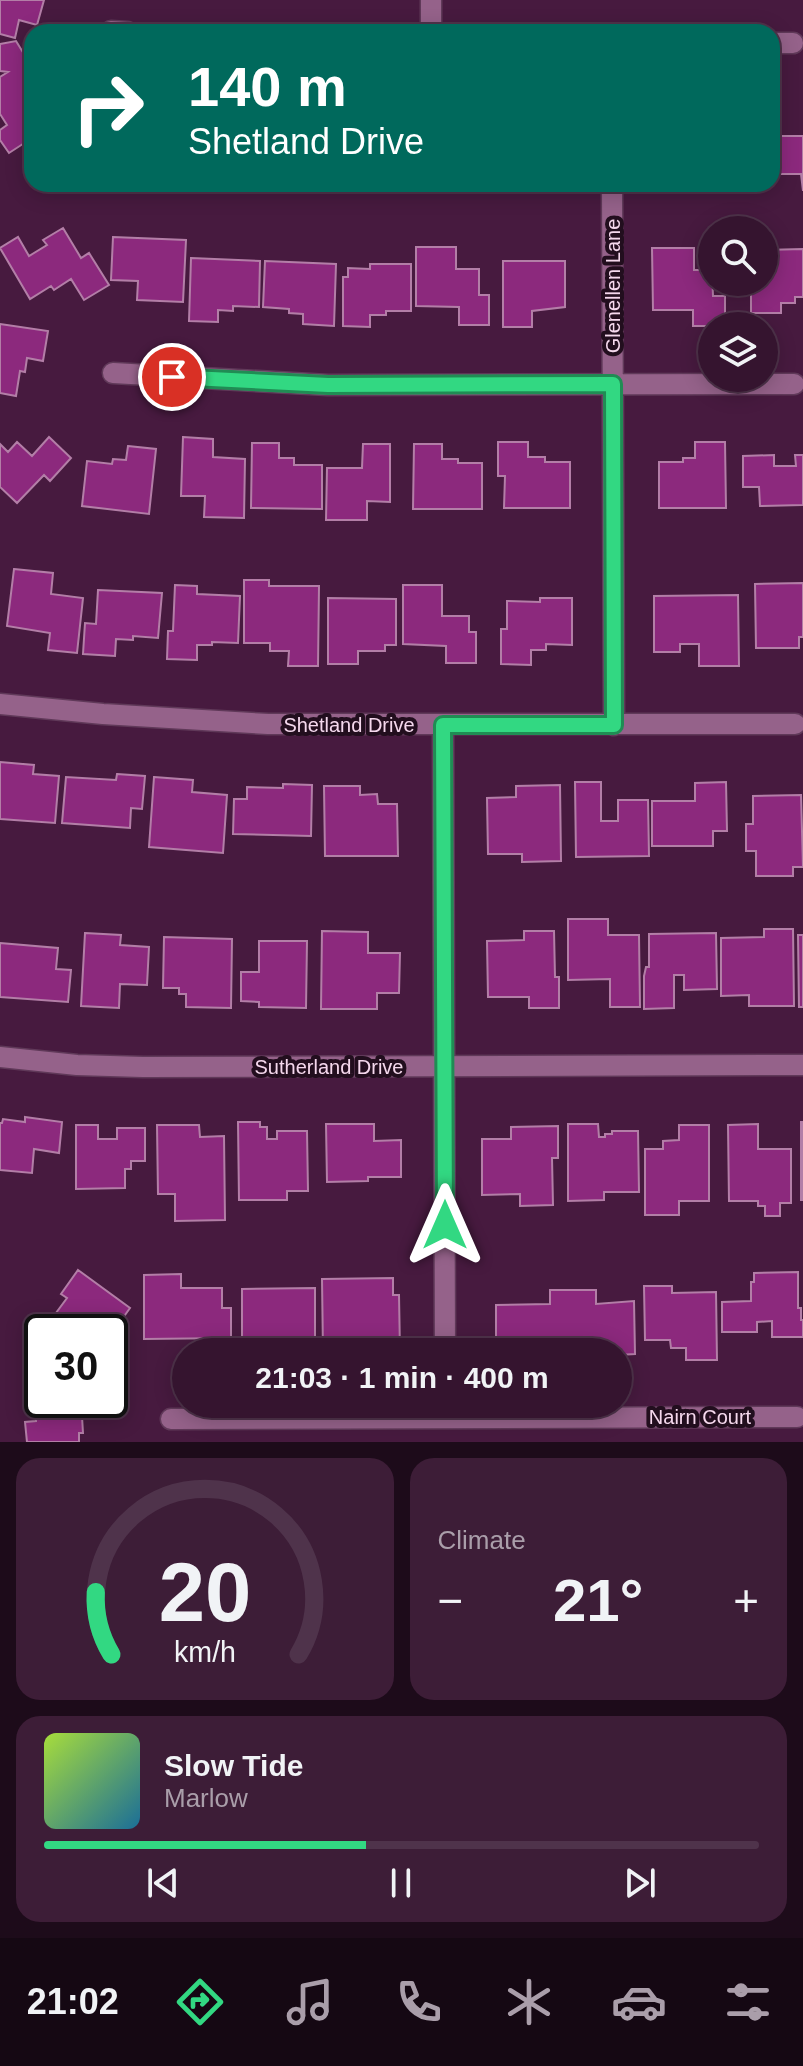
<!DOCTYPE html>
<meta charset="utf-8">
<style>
:root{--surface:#35142f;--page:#3d1d37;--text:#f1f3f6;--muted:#aa9eaa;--line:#4f334b;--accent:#32d882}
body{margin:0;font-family:Arial,sans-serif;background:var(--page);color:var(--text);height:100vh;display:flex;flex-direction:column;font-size:30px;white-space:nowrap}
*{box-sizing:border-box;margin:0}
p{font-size:26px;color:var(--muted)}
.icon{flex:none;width:44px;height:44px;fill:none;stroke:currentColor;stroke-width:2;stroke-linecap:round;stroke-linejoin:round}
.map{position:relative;height:1442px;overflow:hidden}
.panel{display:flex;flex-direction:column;gap:16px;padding:16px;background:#1d0b1a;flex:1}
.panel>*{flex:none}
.guide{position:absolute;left:24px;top:24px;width:756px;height:168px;border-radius:24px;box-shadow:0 4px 20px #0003,0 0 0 2px var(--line);background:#00695c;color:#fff;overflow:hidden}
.controls{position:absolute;left:698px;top:216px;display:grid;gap:16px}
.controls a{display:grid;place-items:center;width:80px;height:80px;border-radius:50%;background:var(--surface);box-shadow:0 4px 20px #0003,0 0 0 2px var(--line);font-size:40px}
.speed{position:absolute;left:24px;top:1314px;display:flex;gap:16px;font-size:40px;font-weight:700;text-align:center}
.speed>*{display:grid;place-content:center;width:104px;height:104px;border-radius:50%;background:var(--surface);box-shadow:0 4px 20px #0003,0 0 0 2px var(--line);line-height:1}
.speed .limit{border:4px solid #111;border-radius:12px;background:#fff;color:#111}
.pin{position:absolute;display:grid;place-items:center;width:68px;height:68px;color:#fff;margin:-34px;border:4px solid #fff;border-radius:50%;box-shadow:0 2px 8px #0007}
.me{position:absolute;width:88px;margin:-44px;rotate:0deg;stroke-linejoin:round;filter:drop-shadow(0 0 6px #0008)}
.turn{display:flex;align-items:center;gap:28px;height:168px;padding:0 32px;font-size:36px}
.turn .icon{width:104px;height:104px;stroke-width:2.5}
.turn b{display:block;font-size:56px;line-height:68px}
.big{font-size:60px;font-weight:700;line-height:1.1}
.panel .widget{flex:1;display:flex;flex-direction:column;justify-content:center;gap:12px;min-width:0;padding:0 28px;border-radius:24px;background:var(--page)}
.panel .dial{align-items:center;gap:0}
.dial svg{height:208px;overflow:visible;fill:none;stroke:var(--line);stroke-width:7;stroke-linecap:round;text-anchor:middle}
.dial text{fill:var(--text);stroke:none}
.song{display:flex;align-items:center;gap:24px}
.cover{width:96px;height:96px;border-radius:12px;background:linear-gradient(135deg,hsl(80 70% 55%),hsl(200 70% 35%))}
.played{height:8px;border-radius:4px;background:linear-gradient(90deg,var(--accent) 45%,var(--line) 45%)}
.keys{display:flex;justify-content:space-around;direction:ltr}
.heat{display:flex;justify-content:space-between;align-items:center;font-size:44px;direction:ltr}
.panel .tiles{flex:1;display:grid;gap:16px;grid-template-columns:1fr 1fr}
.widget:last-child{grid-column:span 2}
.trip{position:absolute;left:172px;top:1338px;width:460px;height:80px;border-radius:40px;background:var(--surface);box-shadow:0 4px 20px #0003,0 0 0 2px var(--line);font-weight:700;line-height:80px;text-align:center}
.menu{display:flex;height:128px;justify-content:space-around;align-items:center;background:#150813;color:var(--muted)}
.menu .icon{width:56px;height:56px}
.menu .active{color:var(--accent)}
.menu b{font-size:36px;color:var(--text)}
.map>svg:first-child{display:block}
.building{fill:#8c297d;stroke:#b37ea7;stroke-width:2}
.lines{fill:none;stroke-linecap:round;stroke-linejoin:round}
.minor-casing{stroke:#603959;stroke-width:23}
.minor{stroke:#95628a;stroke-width:20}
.route-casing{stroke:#208c54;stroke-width:20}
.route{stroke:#32d882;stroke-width:14}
.labels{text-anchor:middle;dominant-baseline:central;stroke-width:8;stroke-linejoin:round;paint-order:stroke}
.street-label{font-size:20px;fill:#f5d8ed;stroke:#220e1e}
</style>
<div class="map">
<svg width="803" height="1442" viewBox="0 0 803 1442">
<rect width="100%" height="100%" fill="#471a3f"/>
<path class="building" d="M 0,0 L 44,0 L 37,25 L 19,20 L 15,38 L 0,34 Z
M 16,41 L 24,54 L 32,50 L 32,94 L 26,98 L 32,107 L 32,138 L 9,153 L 0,140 L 0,130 L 7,125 L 0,114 L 0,77 L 8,72 L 0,71 L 0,44 Z
M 772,113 L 776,113 L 776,136 L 803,136 L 803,191 L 801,174 L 772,174 Z
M 63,228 L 81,258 L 89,253 L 109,285 L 84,300 L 71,279 L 54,290 L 51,286 L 30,299 L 0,248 L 18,237 L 29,256 L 47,245 L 43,240 Z
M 113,237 L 186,240 L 183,302 L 137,300 L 138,281 L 111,280 Z
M 416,247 L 456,247 L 456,269 L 479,269 L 479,295 L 489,295 L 489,325 L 459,325 L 459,307 L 416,306 Z
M 652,248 L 694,248 L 694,270 L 712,270 L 713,296 L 725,296 L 725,326 L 693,326 L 693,310 L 653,310 Z
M 803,249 L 803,297 L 795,297 L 795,303 L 781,303 L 781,313 L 751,313 L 751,282 L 764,282 L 764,250 Z
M 191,258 L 260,261 L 259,307 L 233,306 L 233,311 L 218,310 L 218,322 L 189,321 Z
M 265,261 L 336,264 L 334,326 L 303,324 L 303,314 L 289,313 L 289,309 L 263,307 Z
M 503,261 L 565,261 L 565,307 L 532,311 L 532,327 L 503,327 Z
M 370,264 L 411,264 L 411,311 L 386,311 L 386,315 L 370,315 L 370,327 L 343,326 L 343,277 L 348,277 L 348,268 L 370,269 Z
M 0,324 L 48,331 L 43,361 L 27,358 L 25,372 L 20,371 L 16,396 L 0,393 Z
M 49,437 L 71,458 L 50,481 L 44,475 L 17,503 L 0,487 L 0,444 L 8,452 L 17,442 L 32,456 Z
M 183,437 L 213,439 L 213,457 L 245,459 L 244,518 L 204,517 L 205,496 L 181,496 Z
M 498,442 L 528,442 L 528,457 L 545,457 L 545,462 L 570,462 L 570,508 L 504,508 L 505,476 L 498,476 Z
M 695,442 L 725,442 L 726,508 L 659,508 L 659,462 L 683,462 L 683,458 L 695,458 Z
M 252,443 L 279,443 L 279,458 L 294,458 L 294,465 L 322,465 L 322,509 L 251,508 Z
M 363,444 L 390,444 L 390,502 L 367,501 L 367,520 L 326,520 L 327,468 L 362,468 Z
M 414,444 L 442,444 L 442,459 L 458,459 L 458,463 L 482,463 L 482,509 L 413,509 Z
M 128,446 L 156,449 L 149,514 L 82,506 L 87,461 L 112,464 L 113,459 L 126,460 Z
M 774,455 L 774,466 L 796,466 L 795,455 L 803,455 L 803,505 L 760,506 L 759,487 L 743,487 L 743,456 Z
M 14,569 L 53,573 L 51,594 L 83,598 L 77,653 L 48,650 L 50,633 L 7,626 Z
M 244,580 L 269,580 L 269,586 L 319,586 L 318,666 L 288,666 L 289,651 L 270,651 L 270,643 L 244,643 Z
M 803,583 L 803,637 L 799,637 L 799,648 L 756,648 L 755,584 Z
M 175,585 L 197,586 L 197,594 L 240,596 L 238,643 L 212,642 L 212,645 L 197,645 L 197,660 L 167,659 L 168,631 L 173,631 Z
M 403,585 L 442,585 L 442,616 L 469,616 L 469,632 L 476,632 L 476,663 L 446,663 L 446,646 L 403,644 Z
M 98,590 L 162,593 L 158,638 L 133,636 L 133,640 L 116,639 L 115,656 L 83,654 L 85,623 L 96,624 Z
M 738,595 L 739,666 L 699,666 L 699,644 L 680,644 L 680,652 L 654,652 L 654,596 Z
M 328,598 L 396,599 L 396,645 L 385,645 L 385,651 L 358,651 L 358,664 L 328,664 Z
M 540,598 L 572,598 L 572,645 L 546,644 L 546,650 L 531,650 L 531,665 L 501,664 L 501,629 L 507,629 L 507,601 L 540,602 Z
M 0,762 L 34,765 L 33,774 L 59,776 L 55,823 L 0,819 Z
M 117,774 L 145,776 L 142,809 L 131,808 L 130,828 L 62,823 L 66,777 L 116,780 Z
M 154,777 L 193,780 L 192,792 L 227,795 L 223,853 L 149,847 Z
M 575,782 L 601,782 L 601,821 L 618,821 L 618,800 L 648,800 L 649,856 L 576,857 Z
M 726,782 L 727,831 L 713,831 L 713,846 L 652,846 L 652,801 L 695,801 L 695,783 Z
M 283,784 L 312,785 L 311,836 L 233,834 L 234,799 L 247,799 L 247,787 L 283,788 Z
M 560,785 L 561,861 L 522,862 L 522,854 L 488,854 L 487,798 L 516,797 L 516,786 Z
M 324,786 L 360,786 L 360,795 L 377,794 L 378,804 L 397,804 L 398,856 L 325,856 Z
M 801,795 L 803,867 L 793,867 L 793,876 L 756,876 L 756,851 L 746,851 L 746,824 L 753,824 L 753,796 Z
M 568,919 L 608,919 L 608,935 L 639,935 L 640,1007 L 610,1007 L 610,979 L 568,980 Z
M 764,929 L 793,929 L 794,1006 L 749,1006 L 749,995 L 721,996 L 721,938 L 764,937 Z
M 322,931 L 368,932 L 368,953 L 400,953 L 399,993 L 377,993 L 377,1009 L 321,1009 Z
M 524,931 L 554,931 L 555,977 L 559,977 L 559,1008 L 529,1008 L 529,997 L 488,997 L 487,941 L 524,940 Z
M 85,933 L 121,935 L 120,945 L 149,947 L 147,985 L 120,984 L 119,1008 L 81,1006 Z
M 716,933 L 717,989 L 684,990 L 684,975 L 674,975 L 674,1008 L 644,1009 L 644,976 L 646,967 L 649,967 L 649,934 Z
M 798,935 L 803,935 L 803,1007 L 799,1007 Z
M 164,937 L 232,939 L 231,1008 L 186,1007 L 186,994 L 179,994 L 179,988 L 163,988 Z
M 259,941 L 307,941 L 306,1008 L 259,1007 L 259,1002 L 241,1001 L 241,972 L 259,972 Z
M 0,943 L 58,948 L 56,969 L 71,970 L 68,1002 L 0,997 Z
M 25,1117 L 62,1122 L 59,1153 L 34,1149 L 32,1173 L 0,1170 L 0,1123 L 2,1123 L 3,1119 L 25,1122 Z
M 238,1122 L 260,1122 L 260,1127 L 267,1127 L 267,1139 L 277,1139 L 277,1131 L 307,1131 L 308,1191 L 287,1191 L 287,1200 L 239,1200 Z
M 801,1122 L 803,1122 L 803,1200 L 801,1200 Z
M 326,1124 L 374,1124 L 374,1141 L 401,1140 L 401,1177 L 368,1177 L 368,1181 L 327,1182 Z
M 568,1124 L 598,1124 L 599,1137 L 605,1137 L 605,1134 L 612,1134 L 612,1131 L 638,1131 L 639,1192 L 604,1192 L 604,1200 L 568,1201 Z
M 758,1124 L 758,1149 L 791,1149 L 791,1203 L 780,1203 L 780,1216 L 765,1216 L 765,1206 L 758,1206 L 758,1201 L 729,1201 L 728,1125 Z
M 76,1125 L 98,1125 L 98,1139 L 117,1139 L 117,1128 L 145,1128 L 145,1161 L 131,1161 L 131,1169 L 125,1169 L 125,1188 L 76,1189 Z
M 157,1125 L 199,1125 L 200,1137 L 224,1136 L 225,1220 L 175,1221 L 175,1194 L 158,1194 Z
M 679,1125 L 709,1125 L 709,1201 L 679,1201 L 679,1215 L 645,1215 L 645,1149 L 663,1149 L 663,1141 L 679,1140 Z
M 558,1126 L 558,1158 L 552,1158 L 553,1205 L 520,1206 L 520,1194 L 482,1195 L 482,1139 L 511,1139 L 511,1127 Z
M 78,1270 L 130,1308 L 115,1329 L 126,1337 L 110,1359 L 110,1332 L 42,1332 L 42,1338 L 39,1336 L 67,1298 L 61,1294 Z
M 798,1272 L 798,1308 L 801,1308 L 801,1320 L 803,1320 L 803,1337 L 772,1337 L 772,1321 L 757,1322 L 757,1332 L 722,1332 L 722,1302 L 751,1301 L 751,1282 L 754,1282 L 754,1273 Z
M 181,1274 L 181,1288 L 222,1288 L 222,1308 L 231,1308 L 231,1338 L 144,1339 L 144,1275 Z
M 393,1278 L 393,1295 L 399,1295 L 400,1352 L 372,1352 L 372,1344 L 356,1344 L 356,1352 L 323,1352 L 322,1279 Z
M 644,1286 L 672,1286 L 672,1293 L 716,1292 L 717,1360 L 686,1360 L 686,1348 L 671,1348 L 670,1340 L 645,1340 Z
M 315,1288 L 315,1342 L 301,1345 L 301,1352 L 242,1352 L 242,1289 Z
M 550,1290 L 596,1290 L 596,1304 L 634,1301 L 635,1354 L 618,1355 L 618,1352 L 496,1352 L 496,1305 L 550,1304 Z
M 34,1395 L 42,1395 L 42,1400 L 81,1400 L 83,1433 L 79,1433 L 79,1442 L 27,1442 L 25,1422 L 36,1421 Z"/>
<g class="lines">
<defs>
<path id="minor" d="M 431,0 L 431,32
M 111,31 L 127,32
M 772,43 L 793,43
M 612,184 L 614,725
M 113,373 L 328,385 L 794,384
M 0,704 L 103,714 L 268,724 L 795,724
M 443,725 L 445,1352
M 0,1057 L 77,1065 L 143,1067 L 803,1065
M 171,1419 L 797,1417"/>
</defs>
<use href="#minor" class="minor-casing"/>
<use href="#minor" class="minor"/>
</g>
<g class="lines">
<defs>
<path id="route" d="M 172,377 L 328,385 L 613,384 L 614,725 L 443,725 L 445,1225"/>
</defs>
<use href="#route" class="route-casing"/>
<use href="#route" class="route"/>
</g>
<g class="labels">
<g class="street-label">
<text transform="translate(613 286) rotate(-90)">Glenellen Lane</text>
<text x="349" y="725">Shetland Drive</text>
<text x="329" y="1067">Sutherland Drive</text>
<text x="700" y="1417">Nairn Court</text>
</g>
</g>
</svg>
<div class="controls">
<a><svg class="icon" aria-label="search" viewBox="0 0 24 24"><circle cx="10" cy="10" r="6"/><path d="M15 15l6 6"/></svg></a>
<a><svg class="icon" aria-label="layers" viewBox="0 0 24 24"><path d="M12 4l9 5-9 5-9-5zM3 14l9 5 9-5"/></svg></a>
</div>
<div class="speed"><div class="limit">30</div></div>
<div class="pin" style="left:172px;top:377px;background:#d93025"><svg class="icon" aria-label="arrive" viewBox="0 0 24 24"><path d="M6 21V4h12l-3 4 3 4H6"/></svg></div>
<svg class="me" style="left:445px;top:1225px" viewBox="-20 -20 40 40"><path d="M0-17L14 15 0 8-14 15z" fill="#32d882" stroke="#fff" stroke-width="4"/></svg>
<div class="trip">21:03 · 1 min · 400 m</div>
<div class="guide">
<div class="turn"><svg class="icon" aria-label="right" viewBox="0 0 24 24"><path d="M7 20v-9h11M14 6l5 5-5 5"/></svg><div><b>140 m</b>Shetland Drive</div></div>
</div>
</div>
<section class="panel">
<div class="tiles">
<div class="widget dial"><svg viewBox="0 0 100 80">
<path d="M14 69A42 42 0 1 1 86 69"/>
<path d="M14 69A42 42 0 0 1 8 45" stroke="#32d882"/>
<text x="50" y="56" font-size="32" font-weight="700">20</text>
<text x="50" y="72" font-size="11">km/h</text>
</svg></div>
<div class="widget"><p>Climate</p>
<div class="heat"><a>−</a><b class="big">21°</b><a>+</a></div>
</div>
<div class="widget">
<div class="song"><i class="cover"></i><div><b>Slow Tide</b><p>Marlow</p></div></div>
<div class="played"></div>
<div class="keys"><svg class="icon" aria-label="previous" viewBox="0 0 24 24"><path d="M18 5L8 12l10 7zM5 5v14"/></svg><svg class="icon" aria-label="pause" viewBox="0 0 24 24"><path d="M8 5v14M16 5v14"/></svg><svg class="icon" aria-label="next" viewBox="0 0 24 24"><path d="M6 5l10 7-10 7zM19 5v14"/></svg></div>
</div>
</div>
</section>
<nav class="menu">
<b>21:02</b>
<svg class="icon active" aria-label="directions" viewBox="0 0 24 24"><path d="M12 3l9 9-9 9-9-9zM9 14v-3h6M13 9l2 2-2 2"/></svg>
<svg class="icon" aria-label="music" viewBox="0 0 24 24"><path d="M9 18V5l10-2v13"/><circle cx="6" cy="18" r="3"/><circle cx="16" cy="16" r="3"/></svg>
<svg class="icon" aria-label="phone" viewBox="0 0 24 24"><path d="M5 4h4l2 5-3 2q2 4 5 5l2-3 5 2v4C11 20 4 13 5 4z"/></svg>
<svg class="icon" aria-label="climate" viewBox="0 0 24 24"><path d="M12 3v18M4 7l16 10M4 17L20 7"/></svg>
<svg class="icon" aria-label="car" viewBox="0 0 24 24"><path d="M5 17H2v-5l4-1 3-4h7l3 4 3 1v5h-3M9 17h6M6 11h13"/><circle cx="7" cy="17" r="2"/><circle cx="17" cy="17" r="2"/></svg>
<svg class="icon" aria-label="filters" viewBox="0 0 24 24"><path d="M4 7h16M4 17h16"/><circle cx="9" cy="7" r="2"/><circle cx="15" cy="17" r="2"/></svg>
</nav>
